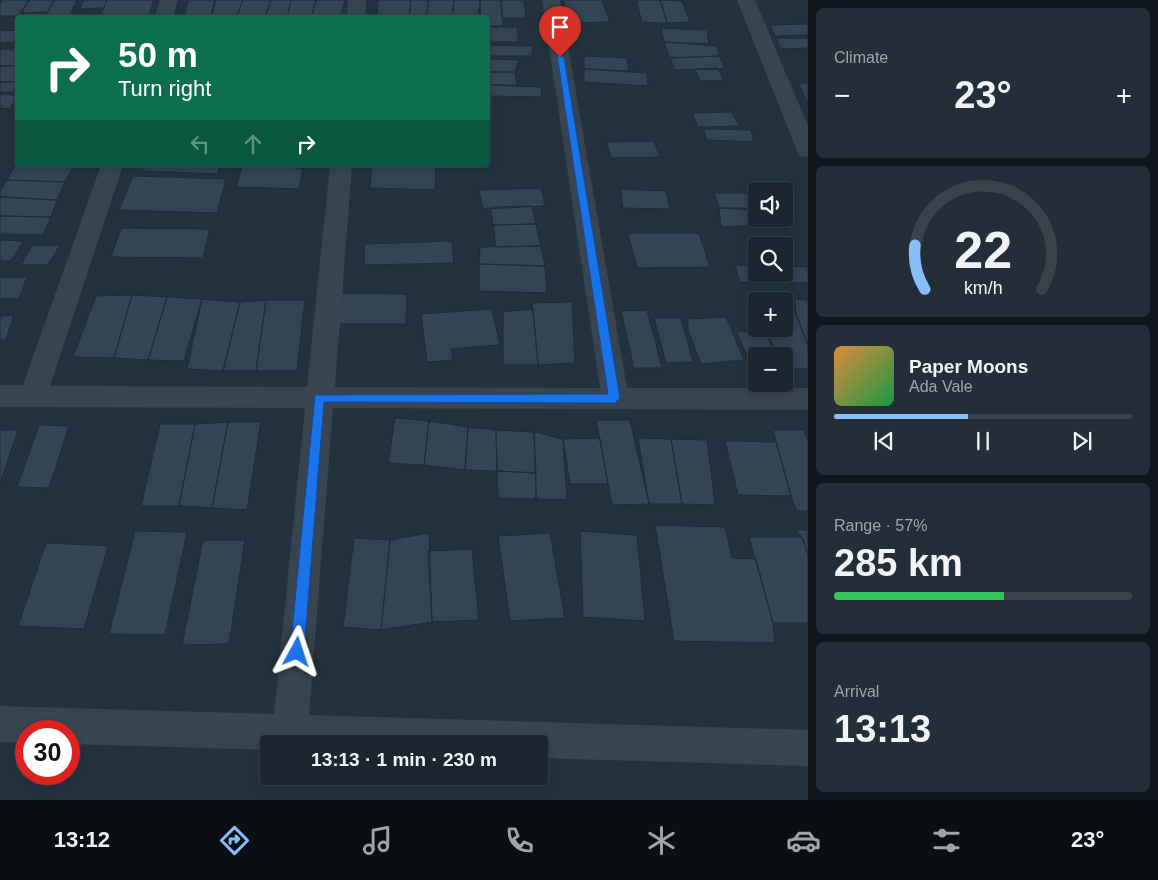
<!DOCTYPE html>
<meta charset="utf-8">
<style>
:root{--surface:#1b2630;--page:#242e38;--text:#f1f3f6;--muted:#a0a5ab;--line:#39434c;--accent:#88bffb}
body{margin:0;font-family:Arial,sans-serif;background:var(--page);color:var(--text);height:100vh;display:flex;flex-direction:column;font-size:19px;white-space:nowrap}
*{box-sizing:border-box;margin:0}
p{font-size:16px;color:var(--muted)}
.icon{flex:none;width:28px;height:28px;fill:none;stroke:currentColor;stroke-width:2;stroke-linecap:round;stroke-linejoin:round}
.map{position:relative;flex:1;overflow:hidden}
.drawer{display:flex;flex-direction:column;gap:8px;padding:8px;background:#0f151a;width:350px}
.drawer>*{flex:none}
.hud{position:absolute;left:15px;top:15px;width:475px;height:152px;border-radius:5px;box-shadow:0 2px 8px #0003,0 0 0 1px var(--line);background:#0b6e4f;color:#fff;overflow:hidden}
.buttons{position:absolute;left:748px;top:182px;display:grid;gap:10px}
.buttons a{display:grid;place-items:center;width:45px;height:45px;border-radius:5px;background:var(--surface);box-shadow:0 2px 8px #0003,0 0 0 1px var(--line);font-size:25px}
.speed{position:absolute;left:15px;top:720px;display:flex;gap:10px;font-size:25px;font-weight:700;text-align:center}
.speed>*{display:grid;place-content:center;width:65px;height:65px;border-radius:50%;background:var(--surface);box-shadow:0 2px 8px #0003,0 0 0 1px var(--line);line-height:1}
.speed .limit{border:8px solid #d22;background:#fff;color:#111}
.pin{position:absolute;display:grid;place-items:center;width:42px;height:42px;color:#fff;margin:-51px -21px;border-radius:50% 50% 50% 0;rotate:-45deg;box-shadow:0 0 5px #0007}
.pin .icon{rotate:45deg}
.me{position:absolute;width:55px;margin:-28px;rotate:5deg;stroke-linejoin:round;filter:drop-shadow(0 0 4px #0008)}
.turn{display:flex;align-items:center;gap:18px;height:105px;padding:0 20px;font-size:22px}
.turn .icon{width:65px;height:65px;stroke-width:2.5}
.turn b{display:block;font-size:35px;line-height:42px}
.lanes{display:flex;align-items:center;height:48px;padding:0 20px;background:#0003;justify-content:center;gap:25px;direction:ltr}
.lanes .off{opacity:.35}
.big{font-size:38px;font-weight:700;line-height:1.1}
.drawer .card{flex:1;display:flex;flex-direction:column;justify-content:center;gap:8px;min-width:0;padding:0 18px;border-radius:8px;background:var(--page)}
.drawer .dial{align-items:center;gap:0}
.dial svg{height:130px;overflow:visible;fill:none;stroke:var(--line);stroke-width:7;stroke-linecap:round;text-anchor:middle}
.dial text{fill:var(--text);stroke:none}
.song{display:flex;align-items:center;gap:15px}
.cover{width:60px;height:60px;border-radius:8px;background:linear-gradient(135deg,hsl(30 70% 55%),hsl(140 70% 35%))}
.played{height:5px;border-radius:2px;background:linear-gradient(90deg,var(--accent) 45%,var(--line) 45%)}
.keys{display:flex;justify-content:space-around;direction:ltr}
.heat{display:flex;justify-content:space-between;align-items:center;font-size:28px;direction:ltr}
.charge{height:8px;border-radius:4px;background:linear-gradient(90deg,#34c759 57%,var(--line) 0)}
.trip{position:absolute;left:260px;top:735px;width:288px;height:50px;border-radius:5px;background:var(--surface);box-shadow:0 2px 8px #0003,0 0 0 1px var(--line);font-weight:700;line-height:50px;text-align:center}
.dock{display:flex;height:80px;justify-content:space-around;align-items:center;background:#0b0f13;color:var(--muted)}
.dock .icon{width:35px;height:35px}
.dock .selected{color:var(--accent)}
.dock b{font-size:22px;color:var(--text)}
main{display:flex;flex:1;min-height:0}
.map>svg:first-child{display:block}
.building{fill:#334454;stroke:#1f2b37}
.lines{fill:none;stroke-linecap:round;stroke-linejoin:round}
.street{fill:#384450;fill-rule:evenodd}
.route{fill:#1a73e8;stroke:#114b97}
</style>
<main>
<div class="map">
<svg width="808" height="800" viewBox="0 0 808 800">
<rect width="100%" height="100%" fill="#243240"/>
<path class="building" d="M 3,0 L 29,0 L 20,16 L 0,16 L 0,5 Z
M 29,0 L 54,0 L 48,12 L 20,13 Z
M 54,0 L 77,0 L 69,18 L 45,18 Z
M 83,0 L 107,0 L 104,8 L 80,9 Z
M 107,0 L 154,0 L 148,18 L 100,18 Z
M 188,0 L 215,0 L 210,18 L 184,18 Z
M 216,0 L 243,0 L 236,18 L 211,18 Z
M 243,0 L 271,0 L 265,18 L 236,18 Z
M 271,0 L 291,0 L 287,18 L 265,18 Z
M 291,0 L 316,0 L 311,18 L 287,18 Z
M 316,0 L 345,0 L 340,18 L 311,18 Z
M 378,0 L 411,0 L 409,18 L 377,18 Z
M 411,0 L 428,0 L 427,16 L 409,15 Z
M 428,0 L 454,0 L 452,18 L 427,18 Z
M 454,0 L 480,0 L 478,18 L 452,18 Z
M 480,0 L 501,0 L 503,26 L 488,26 L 488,18 L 481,18 Z
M 501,0 L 524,0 L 526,18 L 502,18 Z
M 563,0 L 602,0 L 610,22 L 570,23 Z
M 636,0 L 660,0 L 667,23 L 642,22 Z
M 660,0 L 682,1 L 690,22 L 667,23 Z
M 808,24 L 808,35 L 775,36 L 770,25 Z
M 488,27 L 517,27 L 519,42 L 488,42 Z
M 661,28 L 707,30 L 709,44 L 664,42 Z
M 18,30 L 18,43 L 0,43 L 0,31 Z
M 776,38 L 808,38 L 808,48 L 781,49 Z
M 664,42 L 717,46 L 719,56 L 670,58 Z
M 488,45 L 533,46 L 532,56 L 488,56 Z
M 0,49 L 18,50 L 18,66 L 0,66 Z
M 584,56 L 627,58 L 629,71 L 584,69 Z
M 719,56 L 725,69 L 675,70 L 670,58 Z
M 488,59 L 519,60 L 515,72 L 488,72 Z
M 0,66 L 18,66 L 18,82 L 0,82 Z
M 718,68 L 724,80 L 700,81 L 695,69 Z
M 584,69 L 647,73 L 648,86 L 584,82 Z
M 488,72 L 515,72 L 517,85 L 488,85 Z
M 0,82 L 18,82 L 18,92 L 0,92 Z
M 798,83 L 808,83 L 808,103 Z
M 488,85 L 541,87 L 542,97 L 488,96 Z
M 0,94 L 18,95 L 10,109 L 0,108 Z
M 732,112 L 739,126 L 698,127 L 692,113 Z
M 704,129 L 751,130 L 754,142 L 707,140 Z
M 654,141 L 660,157 L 611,158 L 607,142 Z
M 17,162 L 18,165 L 74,165 L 65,182 L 7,180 Z
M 144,165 L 220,165 L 218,174 L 142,171 Z
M 242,165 L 304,165 L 303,168 Z
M 372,165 L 436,165 L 435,190 L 370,188 Z
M 242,166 L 303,168 L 299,189 L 236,187 Z
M 133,176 L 226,179 L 217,213 L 119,210 Z
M 7,180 L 65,182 L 57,200 L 0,197 L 0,192 Z
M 541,188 L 545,206 L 483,209 L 479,190 Z
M 620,189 L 666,191 L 670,209 L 623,208 Z
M 714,193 L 756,193 L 756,208 L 719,208 Z
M 784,193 L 788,193 L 794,208 L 784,208 Z
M 0,197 L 57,200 L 51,217 L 0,216 Z
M 532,206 L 536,224 L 493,225 L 490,207 Z
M 719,208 L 756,210 L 756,219 L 775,219 L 779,224 L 721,227 Z
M 0,216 L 51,217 L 43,235 L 0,234 Z
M 536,224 L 541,246 L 496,247 L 493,225 Z
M 121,228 L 210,229 L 203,258 L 111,257 Z
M 628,233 L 699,233 L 710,267 L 637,268 Z
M 0,240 L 23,241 L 11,261 L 0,261 Z
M 452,241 L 454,263 L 364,265 L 364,244 Z
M 32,245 L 60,245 L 48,265 L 21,265 Z
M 541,246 L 545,266 L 479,264 L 480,247 Z
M 479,264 L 545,266 L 547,293 L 479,291 Z
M 735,265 L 756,266 L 756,274 L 784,274 L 784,266 L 808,267 L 808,283 L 740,282 Z
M 0,277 L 27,277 L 19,299 L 0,299 Z
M 342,293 L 407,294 L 406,324 L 339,324 Z
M 132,295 L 114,358 L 73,357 L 96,296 Z
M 132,295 L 167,297 L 148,360 L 114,358 Z
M 167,297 L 202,299 L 184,361 L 148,360 Z
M 202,299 L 240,302 L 223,371 L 187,369 Z
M 794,299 L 808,300 L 808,346 L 796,314 Z
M 266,300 L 256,371 L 223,371 L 240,302 Z
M 266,300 L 305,300 L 297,371 L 256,371 Z
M 572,302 L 575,363 L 538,365 L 532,303 Z
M 492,309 L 500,345 L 451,349 L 453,360 L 427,362 L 421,314 Z
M 533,309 L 538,365 L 503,365 L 503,312 Z
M 647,310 L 662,368 L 634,368 L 621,311 Z
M 784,314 L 796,314 L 808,346 L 808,369 L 784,369 L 784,356 L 776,356 L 767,329 L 784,329 Z
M 14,315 L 6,340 L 0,340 L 0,316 Z
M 726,317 L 744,360 L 701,364 L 688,330 L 688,319 Z
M 654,318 L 681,318 L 693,362 L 666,363 Z
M 736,331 L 767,332 L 774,356 L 756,356 L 756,359 L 749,360 Z
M 395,418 L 429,421 L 424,465 L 388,463 Z
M 596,420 L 630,420 L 649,504 L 612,505 Z
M 429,421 L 468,427 L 465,470 L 424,465 Z
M 228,422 L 261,422 L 247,510 L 212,508 Z
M 228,422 L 212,508 L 179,506 L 195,424 Z
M 160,424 L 195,424 L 179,506 L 141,506 Z
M 39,425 L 69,426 L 49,488 L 17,487 Z
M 468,427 L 496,430 L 497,471 L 465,470 Z
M 0,430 L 18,430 L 0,484 Z
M 496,430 L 534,432 L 536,473 L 497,471 Z
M 773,430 L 804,430 L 808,441 L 808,511 L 797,511 L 791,496 Z
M 534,432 L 563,439 L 567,500 L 536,499 Z
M 600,438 L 608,484 L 570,484 L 563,439 Z
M 638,438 L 671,439 L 682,504 L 649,504 Z
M 671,439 L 707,440 L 715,505 L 682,504 Z
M 725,441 L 776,442 L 791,496 L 738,495 Z
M 497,471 L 536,473 L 536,499 L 498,498 Z
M 655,525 L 725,527 L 732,558 L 756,559 L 773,623 L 775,643 L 674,641 Z
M 795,530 L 808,530 L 808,555 L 802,537 Z
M 135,531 L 187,532 L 165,635 L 109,634 Z
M 580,531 L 637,535 L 645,621 L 583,617 Z
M 429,533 L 432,622 L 381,630 L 390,540 Z
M 550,533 L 565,618 L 510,621 L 498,536 Z
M 749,537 L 802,537 L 808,555 L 808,623 L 773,623 Z
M 354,538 L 390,540 L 381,630 L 343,627 Z
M 203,540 L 245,540 L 229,644 L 182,645 Z
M 46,543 L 108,546 L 84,629 L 18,626 Z
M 472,549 L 479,620 L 432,622 L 428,551 Z"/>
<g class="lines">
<path class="street" d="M 160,0 L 178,0 L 172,18 L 154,18 Z
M 348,0 L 366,0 L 365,18 L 347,18 Z
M 542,0 L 560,0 L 627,388 L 808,388 L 808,410 L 333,408 L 309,715 L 808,730 L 808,766 L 539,758 L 539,744 L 269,744 L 269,750 L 69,744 L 69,731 L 26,731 L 26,743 L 0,742 L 0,706 L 274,714 L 305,408 L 0,407 L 0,385 L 23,385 L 101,165 L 123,165 L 50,386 L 307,387 L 330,165 L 352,165 L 335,387 L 600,388 Z
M 737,0 L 755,0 L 808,126 L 808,157 L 800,156 L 797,151 Z"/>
</g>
<path class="route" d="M 557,55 L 564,57 L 620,398 L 615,403 L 324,402 L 304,652 L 302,657 L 297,659 L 292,657 L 290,652 L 315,395 L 608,394 Z"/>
</svg>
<div class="buttons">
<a><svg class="icon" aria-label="sound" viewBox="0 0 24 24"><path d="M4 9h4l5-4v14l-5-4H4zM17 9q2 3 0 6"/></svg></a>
<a><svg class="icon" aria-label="search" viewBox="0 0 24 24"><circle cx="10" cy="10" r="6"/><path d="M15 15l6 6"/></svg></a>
<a>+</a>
<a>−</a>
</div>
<div class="speed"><div class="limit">30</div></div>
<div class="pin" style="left:560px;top:57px;background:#d93025"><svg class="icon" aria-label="arrive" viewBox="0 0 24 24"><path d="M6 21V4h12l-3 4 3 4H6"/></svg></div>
<svg class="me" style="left:297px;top:652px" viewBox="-20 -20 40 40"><path d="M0-17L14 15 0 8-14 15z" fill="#1a73e8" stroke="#fff" stroke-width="4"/></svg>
<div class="trip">13:13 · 1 min · 230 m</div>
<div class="hud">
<div class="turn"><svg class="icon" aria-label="right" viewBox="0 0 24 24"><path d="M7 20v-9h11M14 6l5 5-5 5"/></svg><div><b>50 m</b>Turn right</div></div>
<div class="lanes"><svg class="icon off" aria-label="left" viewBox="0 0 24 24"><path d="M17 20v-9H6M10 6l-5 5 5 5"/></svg><svg class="icon off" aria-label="ahead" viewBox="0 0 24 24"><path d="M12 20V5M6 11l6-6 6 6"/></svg><svg class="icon" aria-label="right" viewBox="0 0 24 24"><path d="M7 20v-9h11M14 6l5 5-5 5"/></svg></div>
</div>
</div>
<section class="drawer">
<div class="card"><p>Climate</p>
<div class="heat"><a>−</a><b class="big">23°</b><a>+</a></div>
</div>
<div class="card dial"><svg viewBox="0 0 100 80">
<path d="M14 69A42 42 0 1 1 86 69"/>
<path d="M14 69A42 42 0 0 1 8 42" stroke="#88bffb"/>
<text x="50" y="56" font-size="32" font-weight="700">22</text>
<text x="50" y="72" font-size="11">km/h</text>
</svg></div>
<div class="card">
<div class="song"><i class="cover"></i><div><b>Paper Moons</b><p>Ada Vale</p></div></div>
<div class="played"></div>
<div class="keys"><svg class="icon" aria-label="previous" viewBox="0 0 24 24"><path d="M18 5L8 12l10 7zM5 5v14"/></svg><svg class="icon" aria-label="pause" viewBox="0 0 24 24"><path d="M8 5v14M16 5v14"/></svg><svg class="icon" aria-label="next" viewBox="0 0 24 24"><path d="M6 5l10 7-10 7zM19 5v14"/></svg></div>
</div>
<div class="card"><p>Range · 57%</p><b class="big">285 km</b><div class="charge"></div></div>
<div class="card"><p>Arrival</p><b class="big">13:13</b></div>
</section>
</main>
<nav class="dock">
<b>13:12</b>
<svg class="icon selected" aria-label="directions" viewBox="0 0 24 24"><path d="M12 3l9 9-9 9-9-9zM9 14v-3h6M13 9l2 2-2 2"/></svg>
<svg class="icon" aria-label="music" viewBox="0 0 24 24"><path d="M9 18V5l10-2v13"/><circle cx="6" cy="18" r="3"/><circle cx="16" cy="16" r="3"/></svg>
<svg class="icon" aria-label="phone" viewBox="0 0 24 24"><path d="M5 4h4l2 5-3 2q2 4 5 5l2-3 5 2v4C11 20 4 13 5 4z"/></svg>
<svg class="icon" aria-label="climate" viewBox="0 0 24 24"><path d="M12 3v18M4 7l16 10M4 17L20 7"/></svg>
<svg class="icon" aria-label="car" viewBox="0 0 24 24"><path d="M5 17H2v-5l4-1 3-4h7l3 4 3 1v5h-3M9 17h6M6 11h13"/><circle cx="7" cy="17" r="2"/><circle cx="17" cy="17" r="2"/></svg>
<svg class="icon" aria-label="filters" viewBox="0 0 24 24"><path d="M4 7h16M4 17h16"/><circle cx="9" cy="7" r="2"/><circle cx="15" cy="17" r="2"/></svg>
<b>23°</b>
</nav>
